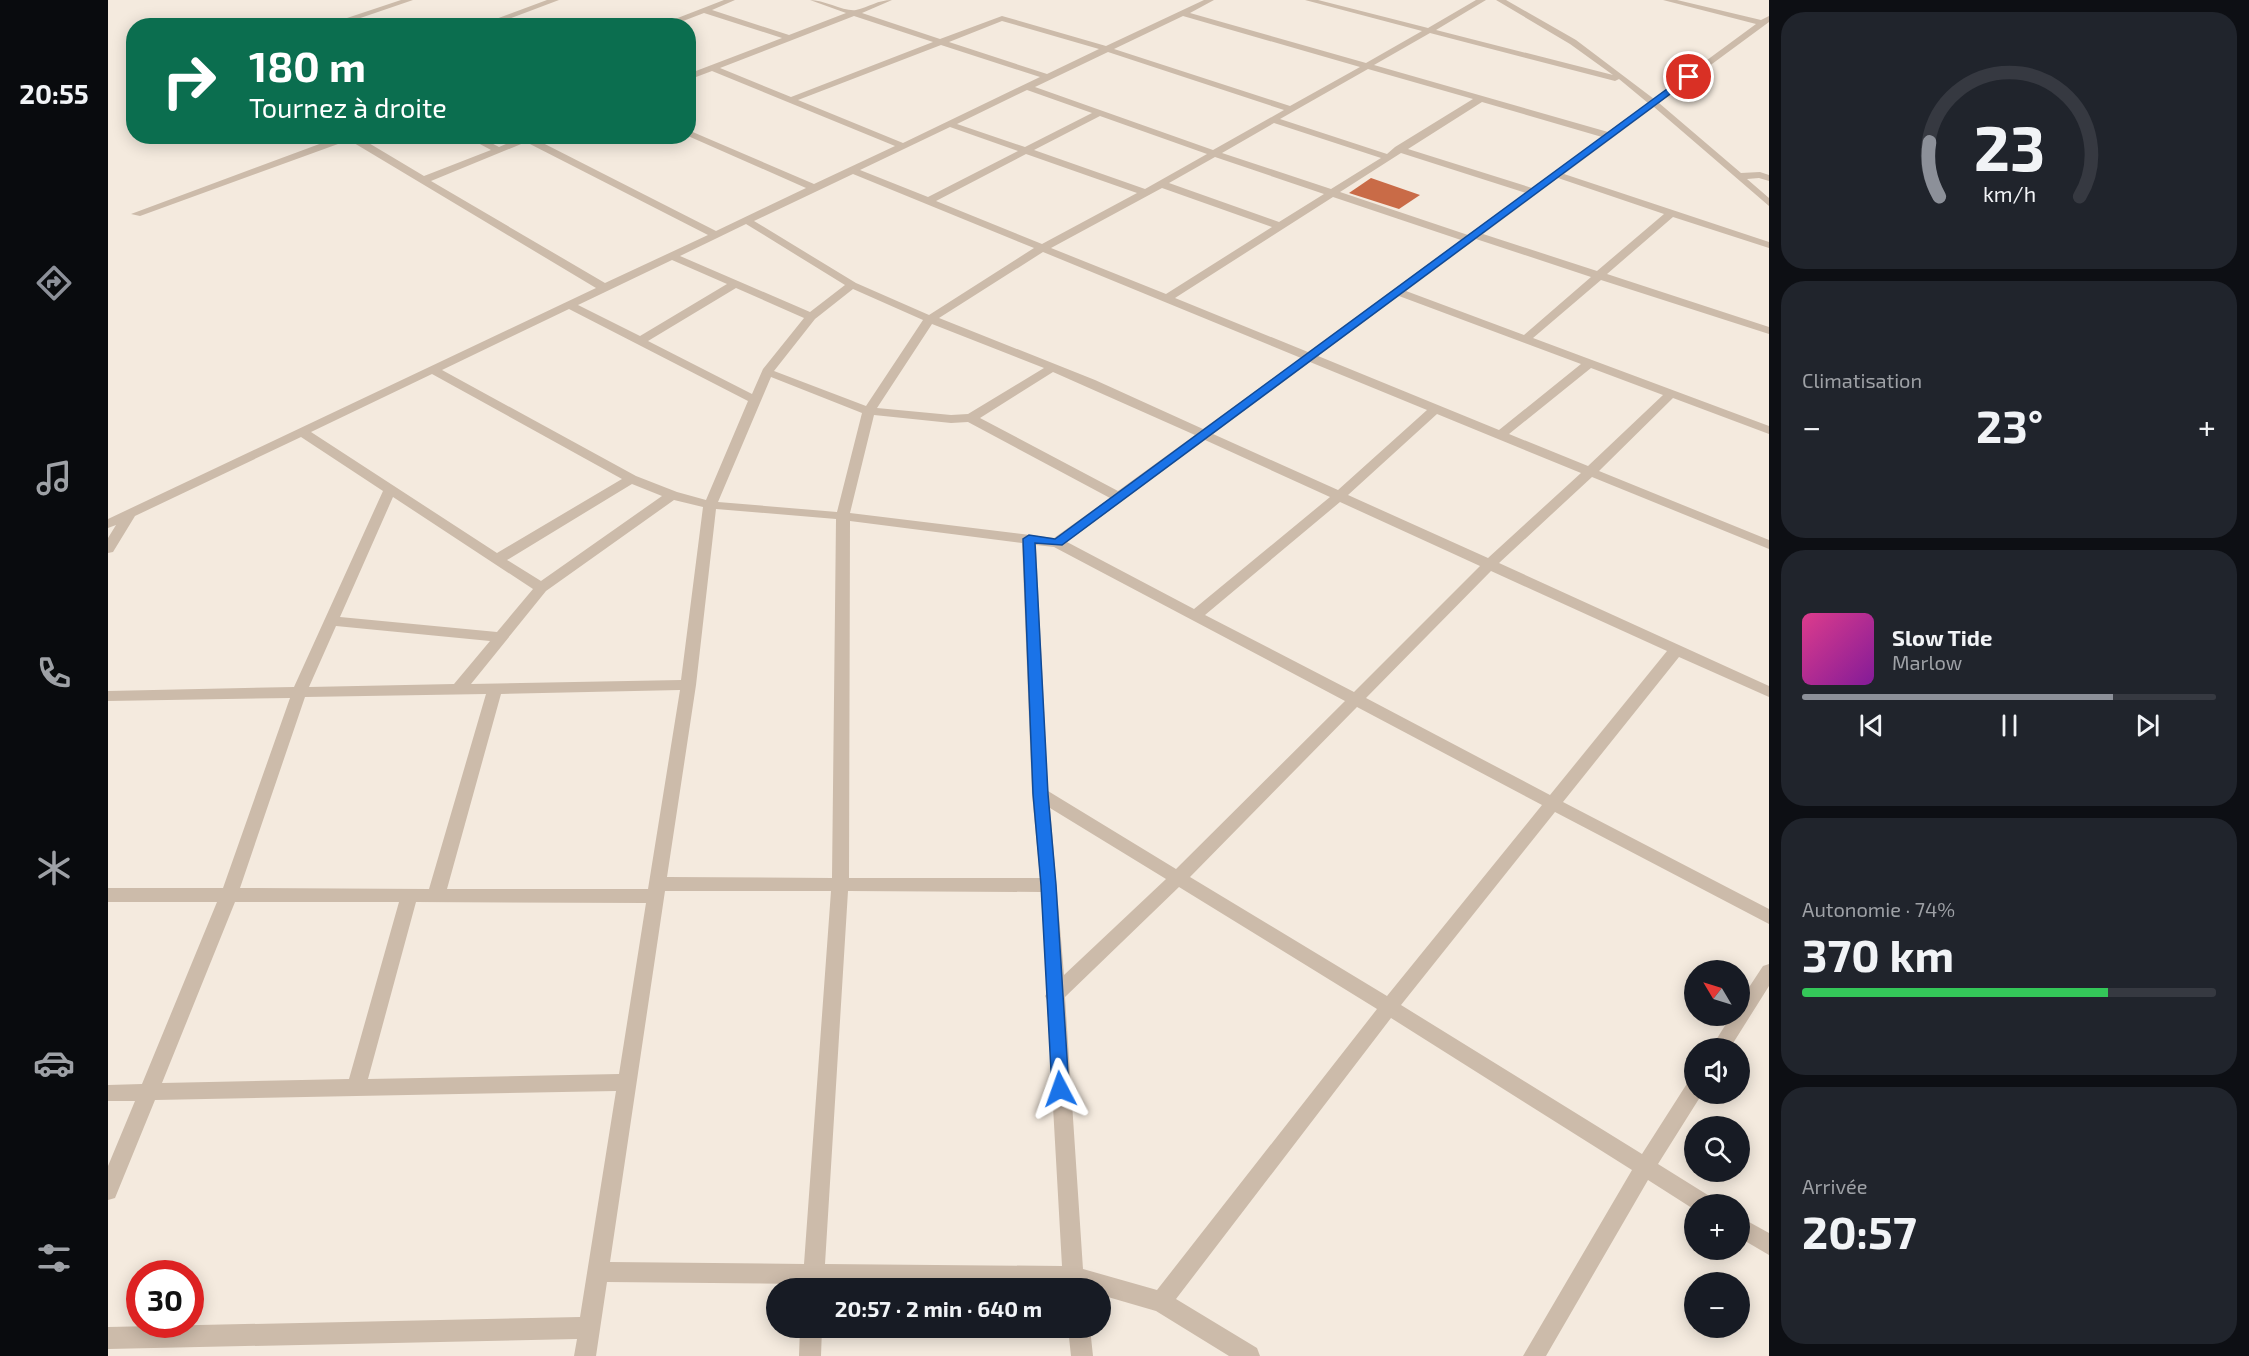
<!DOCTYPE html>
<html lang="fr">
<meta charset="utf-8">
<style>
:root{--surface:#171b24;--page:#20242c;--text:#f1f3f6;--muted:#9ea1a6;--line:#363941;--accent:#8c9099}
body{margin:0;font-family:"Exo 2",sans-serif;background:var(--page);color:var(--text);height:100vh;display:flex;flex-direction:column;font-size:22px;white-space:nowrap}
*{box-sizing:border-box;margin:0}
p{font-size:20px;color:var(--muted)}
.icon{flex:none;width:33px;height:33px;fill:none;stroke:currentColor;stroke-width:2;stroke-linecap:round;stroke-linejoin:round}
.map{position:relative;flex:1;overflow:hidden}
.sheet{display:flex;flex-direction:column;gap:12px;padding:12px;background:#0d0f14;width:480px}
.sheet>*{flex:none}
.guide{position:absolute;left:18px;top:18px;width:570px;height:126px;border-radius:24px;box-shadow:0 3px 15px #0003;background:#0b6e4f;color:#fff;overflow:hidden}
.needle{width:39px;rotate:308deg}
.controls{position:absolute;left:1576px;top:960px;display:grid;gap:12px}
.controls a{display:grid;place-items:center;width:66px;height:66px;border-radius:50%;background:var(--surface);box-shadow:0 3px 15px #0003;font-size:30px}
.speed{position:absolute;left:18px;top:1260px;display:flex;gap:12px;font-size:30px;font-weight:700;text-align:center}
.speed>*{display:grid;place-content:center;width:78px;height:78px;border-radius:50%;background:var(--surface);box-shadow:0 3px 15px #0003;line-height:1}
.speed .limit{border:9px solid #d22;background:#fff;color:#111}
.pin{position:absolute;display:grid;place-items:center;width:51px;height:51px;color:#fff;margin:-26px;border:3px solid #fff;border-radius:50%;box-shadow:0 2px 6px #0007}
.me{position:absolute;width:66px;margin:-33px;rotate:356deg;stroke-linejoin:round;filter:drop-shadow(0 0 4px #0008)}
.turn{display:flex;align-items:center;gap:21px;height:126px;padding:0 24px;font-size:27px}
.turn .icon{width:78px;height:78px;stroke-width:2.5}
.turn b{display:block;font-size:42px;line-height:51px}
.big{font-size:45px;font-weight:700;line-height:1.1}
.sheet .widget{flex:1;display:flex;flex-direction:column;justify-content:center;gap:9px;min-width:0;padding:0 21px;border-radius:24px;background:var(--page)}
.sheet .dial{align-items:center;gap:0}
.dial svg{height:156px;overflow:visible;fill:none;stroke:var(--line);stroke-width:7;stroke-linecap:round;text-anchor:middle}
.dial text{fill:var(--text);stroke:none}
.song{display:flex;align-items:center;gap:18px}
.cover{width:72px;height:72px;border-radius:9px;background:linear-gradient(135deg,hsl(330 70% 55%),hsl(290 70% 35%))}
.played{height:6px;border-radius:3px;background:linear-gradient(90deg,var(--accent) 75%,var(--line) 75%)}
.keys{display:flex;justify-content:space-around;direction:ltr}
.heat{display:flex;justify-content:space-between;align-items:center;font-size:33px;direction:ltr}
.charge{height:9px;border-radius:4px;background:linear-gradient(90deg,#34c759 74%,var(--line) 0)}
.trip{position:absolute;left:658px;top:1278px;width:345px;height:60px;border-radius:30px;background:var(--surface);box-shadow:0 3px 15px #0003;font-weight:700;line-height:60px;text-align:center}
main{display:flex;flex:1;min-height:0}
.tab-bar{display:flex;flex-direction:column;width:108px;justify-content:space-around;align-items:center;background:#090b0e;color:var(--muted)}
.tab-bar .icon{width:42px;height:42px}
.tab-bar .current{color:var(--accent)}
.tab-bar b{font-size:27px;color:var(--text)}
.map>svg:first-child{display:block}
.building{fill:#c96b47}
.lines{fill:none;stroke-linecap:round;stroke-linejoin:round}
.minor{fill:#cba;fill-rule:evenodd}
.route{fill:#1a73e8;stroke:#114b97;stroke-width:1.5}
</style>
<main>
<nav class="tab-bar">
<b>20:55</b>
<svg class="icon current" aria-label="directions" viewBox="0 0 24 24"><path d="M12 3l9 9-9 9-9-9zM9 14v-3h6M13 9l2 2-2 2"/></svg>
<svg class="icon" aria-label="music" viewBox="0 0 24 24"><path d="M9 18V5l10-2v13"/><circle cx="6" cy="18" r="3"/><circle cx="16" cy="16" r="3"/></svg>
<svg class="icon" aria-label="phone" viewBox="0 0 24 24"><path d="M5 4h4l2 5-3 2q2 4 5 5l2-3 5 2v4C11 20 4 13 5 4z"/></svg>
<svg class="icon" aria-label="climate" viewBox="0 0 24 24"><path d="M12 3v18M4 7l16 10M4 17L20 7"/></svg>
<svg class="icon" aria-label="car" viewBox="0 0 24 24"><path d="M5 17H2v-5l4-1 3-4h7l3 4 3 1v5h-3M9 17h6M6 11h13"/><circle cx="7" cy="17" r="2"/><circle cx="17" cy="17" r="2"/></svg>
<svg class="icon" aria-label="filters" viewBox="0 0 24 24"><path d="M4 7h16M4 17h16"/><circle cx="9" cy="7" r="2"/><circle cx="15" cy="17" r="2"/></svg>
</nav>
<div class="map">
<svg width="1661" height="1356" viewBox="0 0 1661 1356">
<rect width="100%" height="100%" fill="#f4eade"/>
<path class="building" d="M 1263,178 L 1312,195 L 1291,209 L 1241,193 Z"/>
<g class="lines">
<path class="minor" d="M 293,0 L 305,0 L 229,26 L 215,26 Z
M 439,0 L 451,0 L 382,26 L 369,26 Z
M 616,0 L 627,0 L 604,10 L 681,35 L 738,13 L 702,0 C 716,0 737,12 748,10 C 761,7 770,0 784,0 L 754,13 L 832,39 L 894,16 L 998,46 L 1096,0 L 1106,0 L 1082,13 L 1258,63 L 1314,31 L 1197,0 L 1210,0 L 1320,28 L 1368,0 L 1378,0 L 1328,30 L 1505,75 L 1462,44 L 1388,0 L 1398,0 L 1468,40 L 1546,99 L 1648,24 L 1555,0 L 1569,0 L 1653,20 L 1661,16 L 1661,22 L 1551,103 L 1633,173 L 1652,172 L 1661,175 L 1661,181 L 1651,178 L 1639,179 L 1661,198 L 1661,206 L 1546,107 L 1456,174 L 1661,242 L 1661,248 L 1565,217 L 1499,274 L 1661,327 L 1661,334 L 1493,280 L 1425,338 L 1661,426 L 1661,434 L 1565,398 L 1491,471 L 1661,540 L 1661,549 L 1484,477 L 1391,563 L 1661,686 L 1661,697 L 1571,657 L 1455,802 L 1661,909 L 1661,924 L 1447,812 L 1293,1005 L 1534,1154 L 1580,1082 L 1587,1080 L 1587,1094 L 1594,1094 L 1550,1164 L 1603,1197 L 1606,1204 L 1587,1204 L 1587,1210 L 1540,1180 L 1438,1356 L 1415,1356 L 1524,1170 L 1283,1018 L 1068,1299 L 1149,1348 L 1152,1356 L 1121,1356 L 1048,1311 L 993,1295 L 993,1288 L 716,1284 L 715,1288 L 695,1288 L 695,1284 L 499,1282 L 488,1356 L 466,1356 L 469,1339 L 0,1349 L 0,1327 L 472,1317 L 508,1091 L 47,1100 L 7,1198 L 0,1200 L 0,1166 L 27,1101 L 0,1101 L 0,1085 L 34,1084 L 109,902 L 0,902 L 0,888 L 115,888 L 182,698 L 0,701 L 0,691 L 186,687 L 275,491 L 193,437 L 27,516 L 5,552 L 0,553 L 0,538 L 8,525 L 0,528 L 0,519 L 488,288 L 241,140 L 32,216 L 23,214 L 233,136 L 249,136 L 316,176 L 383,150 L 357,136 L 370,136 L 391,147 L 416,136 L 430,136 L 427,139 L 608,231 L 698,188 L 580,136 L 580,130 L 706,184 L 787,146 L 604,71 L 580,80 L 580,74 L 674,38 L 596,13 L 562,26 L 549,26 ZM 746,16 L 825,42 L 683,97 L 612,68 ZM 1075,16 L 1252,67 L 1182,106 L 1006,49 ZM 894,21 L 991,49 L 939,74 L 841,42 ZM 1322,33 L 1507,81 L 1511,79 L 1540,103 L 1500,132 L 1266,65 ZM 833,45 L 932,77 L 795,143 L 690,100 ZM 1000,52 L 1176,110 L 1105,150 L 927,87 ZM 1260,69 L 1365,99 L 1287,147 L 1279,154 L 1172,119 ZM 919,90 L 984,113 L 917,147 L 849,124 ZM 1374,102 L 1494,137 L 1424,188 L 1300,149 ZM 992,116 L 1099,154 L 1037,189 L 926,150 ZM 1166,123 L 1273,158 L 1223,189 L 1114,153 ZM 842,127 L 910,151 L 820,197 L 752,170 ZM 418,142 L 600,235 L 497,283 L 323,181 ZM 1293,153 L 1418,193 L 1360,235 L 1232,192 ZM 918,154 L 1029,193 L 934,244 L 828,201 ZM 1107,157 L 1216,194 L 1171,222 L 1061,183 ZM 745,174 L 926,248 L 821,315 L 748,283 L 646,221 ZM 1450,178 L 1556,214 L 1489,271 L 1375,234 ZM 1054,188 L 1164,227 L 1058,294 L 943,248 ZM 1225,197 L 1353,240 L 1200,352 L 1067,298 ZM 638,224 L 737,285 L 702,312 L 572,256 ZM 1368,239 L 1483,277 L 1416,335 L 1298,291 ZM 935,252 L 1193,358 L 1095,429 L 987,380 L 831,318 ZM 564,260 L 619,284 L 532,336 L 470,305 ZM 628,288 L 696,318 L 655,369 L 644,394 L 540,341 ZM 745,289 L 815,320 L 758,406 L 666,371 L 707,319 ZM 1291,296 L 1473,364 L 1391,430 L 1210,356 ZM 461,309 L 640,401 L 598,500 L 569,492 L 528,476 L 334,370 ZM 824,324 L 936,368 L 860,414 L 843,415 L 769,408 ZM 1202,362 L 1319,410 L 1230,490 L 1105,434 ZM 1483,368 L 1555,395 L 1480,466 L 1401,434 ZM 945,372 L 1087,435 L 1010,491 L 872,418 ZM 324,374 L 514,479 L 389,553 L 203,432 ZM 663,377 L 754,413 L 729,512 L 610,502 ZM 1329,414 L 1473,473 L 1380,558 L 1240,495 ZM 766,415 L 843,423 L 860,422 L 1002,498 L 946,538 L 742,513 ZM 1097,440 L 1222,497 L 1086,609 L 959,542 ZM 524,484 L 554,496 L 433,581 L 399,560 ZM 285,497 L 425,589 L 389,632 L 232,617 ZM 566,500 L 595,507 L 573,680 L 363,684 L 438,591 ZM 1232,502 L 1372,566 L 1246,692 L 1097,615 ZM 608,509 L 728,519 L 724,878 L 559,877 L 588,685 ZM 742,521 L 914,543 L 924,794 L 932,878 L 741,878 ZM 928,545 L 946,547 L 1237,701 L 1068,869 L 940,791 ZM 1383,571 L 1559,651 L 1442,795 L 1258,698 ZM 228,626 L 382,641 L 346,684 L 201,687 ZM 572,690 L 540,889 L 339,889 L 393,694 ZM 378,694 L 321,889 L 132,888 L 197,697 ZM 1249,707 L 1434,805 L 1279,996 L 1082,877 ZM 942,808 L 1058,879 L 956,975 ZM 1071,887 L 1269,1009 L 1049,1290 L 975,1269 L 957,997 ZM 557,891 L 723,891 L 696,1264 L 502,1262 ZM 740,891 L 933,892 L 939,993 L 937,996 L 939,1000 L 954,1266 L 717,1264 ZM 127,902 L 291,902 L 241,1079 L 54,1083 ZM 308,902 L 538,903 L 511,1074 L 260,1079 Z
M 1661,964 L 1661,986 L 1622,1048 L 1603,1048 L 1623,1016 L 1632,1016 L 1632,1001 L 1655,966 Z
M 1632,1217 L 1661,1233 L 1661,1255 L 1632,1238 Z
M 692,1328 L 714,1328 L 713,1356 L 691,1356 Z
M 960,1328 L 982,1328 L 985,1356 L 963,1356 Z"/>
</g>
<path class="route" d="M 1578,75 L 1585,77 L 954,545 L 927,543 L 940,794 L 948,885 L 961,1089 L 959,1095 L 952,1097 L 946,1095 L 944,1089 L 933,885 L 925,794 L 915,539 L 921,535 L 947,539 Z"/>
</svg>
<div class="controls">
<a><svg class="needle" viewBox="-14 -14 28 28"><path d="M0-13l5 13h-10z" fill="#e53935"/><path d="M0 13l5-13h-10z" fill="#9ea1a6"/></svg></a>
<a><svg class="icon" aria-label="sound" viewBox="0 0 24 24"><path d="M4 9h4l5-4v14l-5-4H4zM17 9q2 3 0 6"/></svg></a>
<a><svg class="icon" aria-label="search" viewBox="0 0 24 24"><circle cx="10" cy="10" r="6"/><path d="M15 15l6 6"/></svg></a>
<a>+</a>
<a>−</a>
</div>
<div class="speed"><div class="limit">30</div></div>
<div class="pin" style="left:1581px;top:77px;background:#d93025"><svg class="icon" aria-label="arrive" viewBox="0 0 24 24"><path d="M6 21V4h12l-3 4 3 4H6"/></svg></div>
<svg class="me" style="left:952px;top:1089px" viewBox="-20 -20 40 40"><path d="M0-17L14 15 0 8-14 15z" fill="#1a73e8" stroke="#fff" stroke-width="4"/></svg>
<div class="trip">20:57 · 2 min · 640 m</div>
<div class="guide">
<div class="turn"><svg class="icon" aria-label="right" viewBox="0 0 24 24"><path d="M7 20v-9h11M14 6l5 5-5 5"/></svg><div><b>180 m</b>Tournez à droite</div></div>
</div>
</div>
<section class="sheet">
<div class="widget dial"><svg viewBox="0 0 100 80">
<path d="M14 69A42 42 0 1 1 86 69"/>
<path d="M14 69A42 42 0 0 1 9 41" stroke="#8c9099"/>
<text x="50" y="56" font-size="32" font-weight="700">23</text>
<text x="50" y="72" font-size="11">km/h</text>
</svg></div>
<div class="widget"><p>Climatisation</p>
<div class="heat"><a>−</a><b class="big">23°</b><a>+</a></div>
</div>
<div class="widget">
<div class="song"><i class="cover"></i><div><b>Slow Tide</b><p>Marlow</p></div></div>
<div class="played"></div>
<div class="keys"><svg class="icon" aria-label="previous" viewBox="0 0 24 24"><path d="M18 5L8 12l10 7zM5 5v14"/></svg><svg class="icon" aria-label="pause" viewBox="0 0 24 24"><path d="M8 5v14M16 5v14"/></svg><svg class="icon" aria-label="next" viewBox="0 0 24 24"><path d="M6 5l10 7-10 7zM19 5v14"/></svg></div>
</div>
<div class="widget"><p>Autonomie · 74%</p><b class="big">370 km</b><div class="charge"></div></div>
<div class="widget"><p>Arrivée</p><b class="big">20:57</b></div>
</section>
</main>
